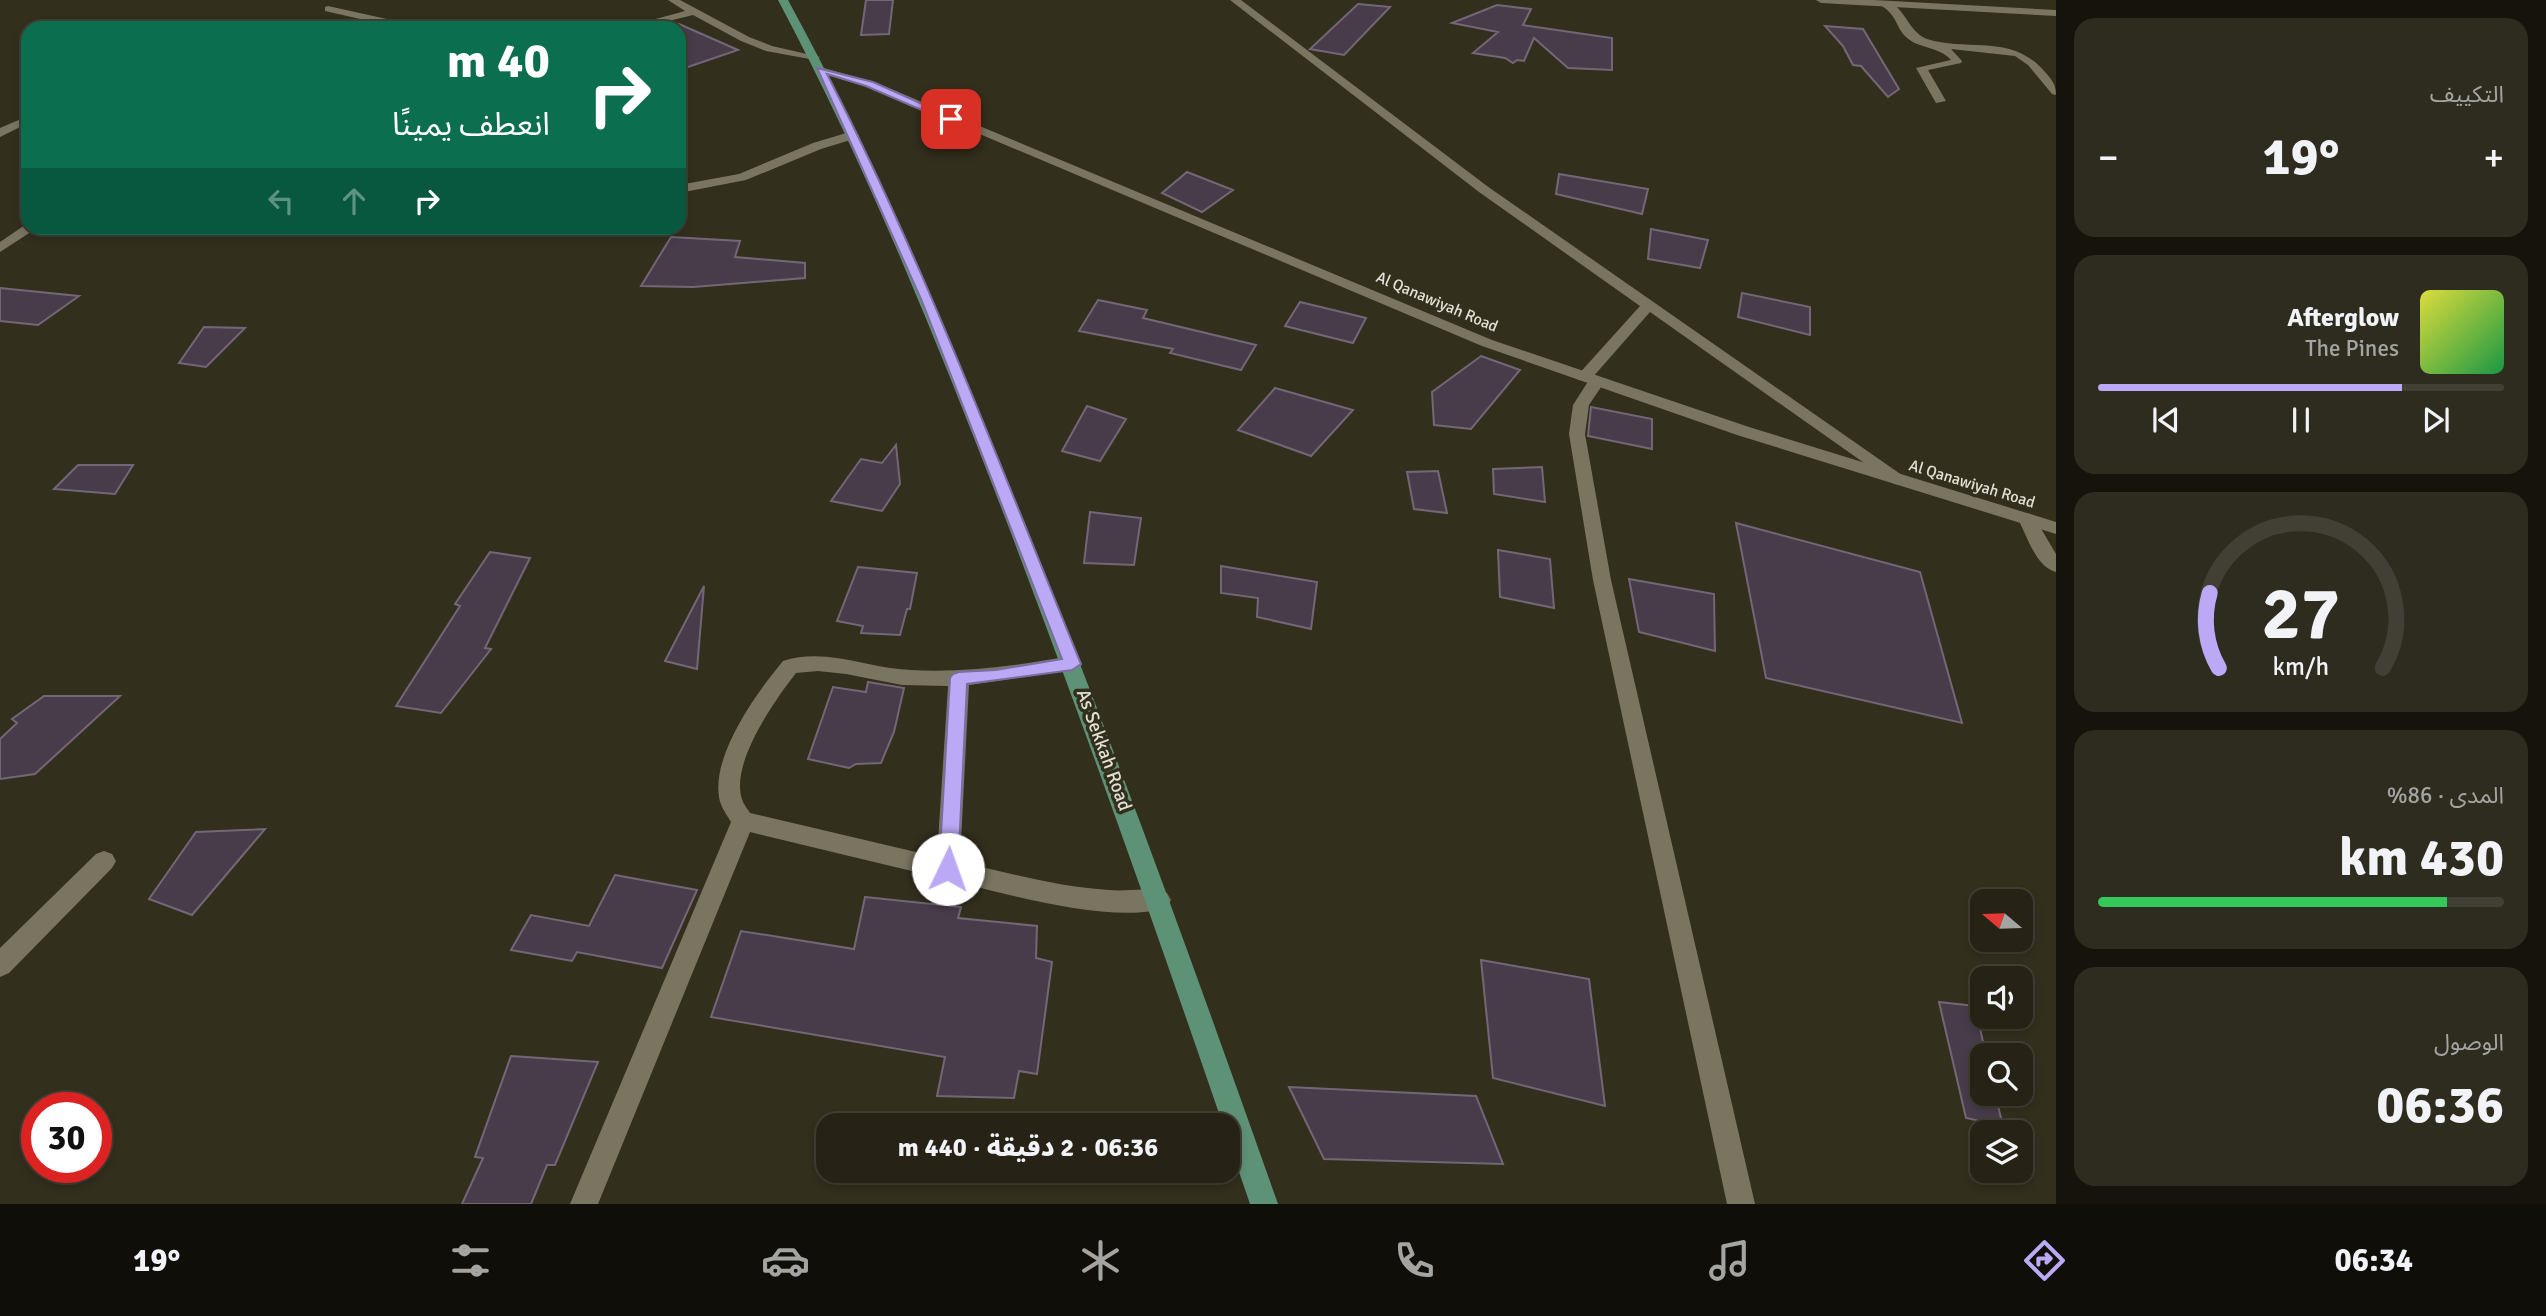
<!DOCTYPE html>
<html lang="ar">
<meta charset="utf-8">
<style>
:root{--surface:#262316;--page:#2e2b1f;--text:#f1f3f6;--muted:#a4a4a1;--line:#424035;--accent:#bca9f5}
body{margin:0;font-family:Signika,"Noto Sans Arabic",sans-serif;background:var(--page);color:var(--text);direction:rtl;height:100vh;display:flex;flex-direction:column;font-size:26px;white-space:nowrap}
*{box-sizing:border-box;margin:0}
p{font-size:23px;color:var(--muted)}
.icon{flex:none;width:38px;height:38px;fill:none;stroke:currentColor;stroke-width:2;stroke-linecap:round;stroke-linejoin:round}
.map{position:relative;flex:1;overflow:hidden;direction:ltr}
.details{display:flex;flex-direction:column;gap:18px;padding:18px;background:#15130c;width:490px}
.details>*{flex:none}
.hud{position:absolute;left:21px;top:21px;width:665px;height:214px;border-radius:21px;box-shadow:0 4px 10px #0003,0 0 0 2px var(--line);direction:rtl;background:#0b6e4f;color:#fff;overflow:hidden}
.needle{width:46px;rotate:289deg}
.controls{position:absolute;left:1970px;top:889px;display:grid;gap:14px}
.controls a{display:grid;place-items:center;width:63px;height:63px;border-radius:14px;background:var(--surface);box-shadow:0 4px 10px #0003,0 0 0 2px var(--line);font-size:35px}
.speed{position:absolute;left:21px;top:1092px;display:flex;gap:14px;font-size:35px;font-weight:700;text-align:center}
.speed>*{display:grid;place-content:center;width:91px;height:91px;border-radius:50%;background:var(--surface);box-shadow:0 4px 10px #0003,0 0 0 2px var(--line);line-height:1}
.speed .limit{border:10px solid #d22;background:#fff;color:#111}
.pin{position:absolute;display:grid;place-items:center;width:60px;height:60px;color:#fff;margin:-30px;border-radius:14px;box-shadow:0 4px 10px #0006}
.me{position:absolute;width:77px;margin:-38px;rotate:3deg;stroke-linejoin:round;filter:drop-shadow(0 0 5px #0008)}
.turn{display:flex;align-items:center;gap:24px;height:147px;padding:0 21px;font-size:32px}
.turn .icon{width:91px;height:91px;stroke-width:2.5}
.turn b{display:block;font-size:49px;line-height:60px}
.lanes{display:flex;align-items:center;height:66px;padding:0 21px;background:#0003;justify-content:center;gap:35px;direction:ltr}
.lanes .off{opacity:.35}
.big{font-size:52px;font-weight:800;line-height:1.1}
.details .card{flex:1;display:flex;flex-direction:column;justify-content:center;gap:10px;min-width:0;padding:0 24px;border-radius:21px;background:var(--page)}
.details .dial{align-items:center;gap:0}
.dial svg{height:182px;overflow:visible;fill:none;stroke:var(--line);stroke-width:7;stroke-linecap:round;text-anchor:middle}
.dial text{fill:var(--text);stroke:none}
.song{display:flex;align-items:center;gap:21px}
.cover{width:84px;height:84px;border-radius:10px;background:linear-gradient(135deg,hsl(60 70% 55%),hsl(140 70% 35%))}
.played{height:7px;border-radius:4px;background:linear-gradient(90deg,var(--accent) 75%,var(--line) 75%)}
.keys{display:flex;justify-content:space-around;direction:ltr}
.heat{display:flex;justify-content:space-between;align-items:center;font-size:38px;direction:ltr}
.charge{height:10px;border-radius:5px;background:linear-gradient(90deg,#34c759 86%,var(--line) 0)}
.trip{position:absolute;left:816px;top:1113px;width:424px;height:70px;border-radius:21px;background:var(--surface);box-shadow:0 4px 10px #0003,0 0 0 2px var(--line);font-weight:800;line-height:70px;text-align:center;direction:rtl}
.tab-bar{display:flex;height:112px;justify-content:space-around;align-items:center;background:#0f0e09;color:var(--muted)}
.tab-bar .icon{width:49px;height:49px}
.tab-bar .selected{color:var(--accent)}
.tab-bar b{font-size:32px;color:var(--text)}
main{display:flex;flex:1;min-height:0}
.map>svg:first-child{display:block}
.building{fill:#483c4b;stroke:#746677;stroke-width:2}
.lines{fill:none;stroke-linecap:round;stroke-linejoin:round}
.minor{fill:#7a7561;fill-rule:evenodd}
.tertiary{fill:#7a7561;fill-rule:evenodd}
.primary{fill:#5d9276;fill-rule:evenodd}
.route{fill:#bca9f5;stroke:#7a6e9f;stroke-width:2}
.labels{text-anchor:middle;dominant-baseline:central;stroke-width:7;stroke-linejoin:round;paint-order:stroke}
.far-street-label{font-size:16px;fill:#e3e0d5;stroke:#332f1d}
.street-label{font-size:19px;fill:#e3e0d5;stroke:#332f1d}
</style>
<main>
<section class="details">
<div class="card"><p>التكييف</p>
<div class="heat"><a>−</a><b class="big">19°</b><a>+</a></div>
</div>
<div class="card">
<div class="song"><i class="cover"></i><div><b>Afterglow</b><p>The Pines</p></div></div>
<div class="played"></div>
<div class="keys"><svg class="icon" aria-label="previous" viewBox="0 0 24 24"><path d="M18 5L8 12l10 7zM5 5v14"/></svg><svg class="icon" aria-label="pause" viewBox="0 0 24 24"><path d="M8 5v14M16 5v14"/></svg><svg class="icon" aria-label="next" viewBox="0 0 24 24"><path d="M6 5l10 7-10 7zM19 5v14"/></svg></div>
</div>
<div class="card dial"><svg viewBox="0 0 100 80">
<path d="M14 69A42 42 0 1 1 86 69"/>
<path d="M14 69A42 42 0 0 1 10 36" stroke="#bca9f5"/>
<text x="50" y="56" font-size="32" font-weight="700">27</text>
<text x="50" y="72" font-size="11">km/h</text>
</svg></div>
<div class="card"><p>المدى · 86%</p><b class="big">430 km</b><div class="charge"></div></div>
<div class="card"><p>الوصول</p><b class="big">06:36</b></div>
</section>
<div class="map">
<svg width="2056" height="1204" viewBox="0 0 2056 1204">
<rect width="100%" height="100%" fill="#332f1d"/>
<path class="building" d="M 866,0 L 893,0 L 889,34 L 861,35 Z
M 1358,4 L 1390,7 L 1344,55 L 1310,49 Z
M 1497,5 L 1531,9 L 1523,25 L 1612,38 L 1612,70 L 1568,68 L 1534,38 L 1524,61 L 1517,60 L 1513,63 L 1505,58 L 1473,53 L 1498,32 L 1452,23 Z
M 679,24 L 738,50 L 679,70 Z
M 1825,26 L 1863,29 L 1899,89 L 1888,97 L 1861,66 L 1853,65 L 1843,46 Z
M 1187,172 L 1233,190 L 1202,212 L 1162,193 Z
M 1559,174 L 1648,189 L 1642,214 L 1556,194 Z
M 1651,229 L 1708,240 L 1700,268 L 1648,259 Z
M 671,237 L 740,241 L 735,257 L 805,263 L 805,278 L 693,287 L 641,286 Z
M 0,288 L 79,296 L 38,325 L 0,321 Z
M 1742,293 L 1810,307 L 1810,335 L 1738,317 Z
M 1098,300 L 1147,310 L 1143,318 L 1256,345 L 1241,370 L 1170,353 L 1173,349 L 1079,331 Z
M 1300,302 L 1366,318 L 1353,343 L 1285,326 Z
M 204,327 L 245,328 L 206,367 L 179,363 Z
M 1481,356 L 1520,370 L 1471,429 L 1434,425 L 1432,392 Z
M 1275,388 L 1353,410 L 1311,456 L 1238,430 Z
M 1087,406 L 1126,419 L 1100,461 L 1062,451 Z
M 1591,407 L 1652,419 L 1652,449 L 1588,436 Z
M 896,445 L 900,484 L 882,511 L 831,501 L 861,459 L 882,463 Z
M 78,465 L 133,465 L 115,494 L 54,489 Z
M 1542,467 L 1545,502 L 1494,494 L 1493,469 Z
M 1438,471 L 1447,513 L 1414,509 L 1407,472 Z
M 1090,512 L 1141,518 L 1134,565 L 1084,563 Z
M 1736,523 L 1920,572 L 1962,723 L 1766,678 Z
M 1498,550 L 1550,559 L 1554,608 L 1500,597 Z
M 490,552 L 530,558 L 485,648 L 491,649 L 441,713 L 396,706 L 460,606 L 455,604 Z
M 1221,566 L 1317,582 L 1311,629 L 1257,617 L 1258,598 L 1221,593 Z
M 858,567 L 917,573 L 910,609 L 907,609 L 900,635 L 861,633 L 863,626 L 837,621 Z
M 1629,579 L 1714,594 L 1715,651 L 1639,632 Z
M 704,586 L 697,669 L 665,661 Z
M 868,682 L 904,688 L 894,732 L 881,763 L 856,764 L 849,768 L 808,759 L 833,687 L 866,692 Z
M 44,696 L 120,696 L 35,774 L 0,779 L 0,739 L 17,723 L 12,719 Z
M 265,829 L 192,915 L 149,899 L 196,832 Z
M 615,875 L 697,890 L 662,968 L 577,952 L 572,961 L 511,950 L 531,915 L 589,926 Z
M 865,897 L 961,907 L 958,918 L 1037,926 L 1036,958 L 1052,962 L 1037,1074 L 1019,1071 L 1014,1098 L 937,1096 L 945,1057 L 711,1017 L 741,931 L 854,949 Z
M 1481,960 L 1589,979 L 1605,1106 L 1493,1078 Z
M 1939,1002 L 1975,1006 L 1986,1055 L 1983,1055 L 1983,1094 L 1995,1094 L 2003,1126 L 1966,1118 Z
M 511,1056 L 598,1062 L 555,1165 L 547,1165 L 531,1204 L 462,1204 L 483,1158 L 475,1157 Z
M 1289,1087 L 1476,1096 L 1503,1164 L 1324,1159 Z"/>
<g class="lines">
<path class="minor" d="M 668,0 L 680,0 L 749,37 L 772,46 L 820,57 L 815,60 L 766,51 L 741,41 L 693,15 L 640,28 L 623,28 L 685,11 Z
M 1230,0 L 1241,0 L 1487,186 L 1909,480 L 1900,485 L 1894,484 L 1650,312 L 1592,378 L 1603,378 L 1605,381 L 1589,405 L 1585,434 L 1611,580 L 1755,1204 L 1727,1204 L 1593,580 L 1569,434 L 1573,405 L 1589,380 L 1578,380 L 1576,377 L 1640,306 L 1479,192 Z
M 1882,2 C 1905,1 1905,30 1927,39 C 1969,52 2012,33 2045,72 C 2052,80 2056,84 2056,95 L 2052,94 L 2028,65 L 2015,56 L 1951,49 L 1962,61 L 1961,63 L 1928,70 L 1946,101 L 1936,103 L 1916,68 L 1951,60 C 1939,46 1918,49 1906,37 C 1895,26 1898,17 1882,6 Z
M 328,6 L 414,25 L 419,28 L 400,28 L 325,11 L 325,7 Z
M 28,116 L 28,123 L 0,137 L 0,128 Z
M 853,131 L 859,135 L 857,138 L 821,149 L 746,180 L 679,193 L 679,185 L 739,174 L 813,143 Z
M 25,225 L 37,228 L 0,252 L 0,242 Z
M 2027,513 L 2033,515 L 2056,554 L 2056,572 C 2036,567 2027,536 2018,519 Z
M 1072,656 L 1079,659 L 1082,664 L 1079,669 L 969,685 L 960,862 C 1009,873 1058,887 1109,890 C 1128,892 1149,886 1167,893 L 1171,900 L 1167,907 C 1115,927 992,890 937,877 C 874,862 812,847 750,832 L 598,1204 L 570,1204 L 731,822 C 727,815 720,806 719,797 C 712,754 757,692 783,661 C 827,647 868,669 911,670 C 965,673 1019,665 1072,656 ZM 818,671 L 846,674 L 902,685 L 948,686 L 937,857 L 750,813 C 748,809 743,804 742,799 C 730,763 775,700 796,673 Z
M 104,851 L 112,854 L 116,861 L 112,868 L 9,973 L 0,977 L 0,948 L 96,854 Z"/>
<path class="tertiary" d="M 1816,0 L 1874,0 L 2056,10 L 2056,16 L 1821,3 Z
M 820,67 L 874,82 L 1492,340 L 1749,427 L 2056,522 L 2056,534 L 1737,435 L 1482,346 L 866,86 L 816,72 L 815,70 Z"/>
<path class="primary" d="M 778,0 L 788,0 C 878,165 950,337 1020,512 C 1112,740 1196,972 1278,1204 L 1250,1204 L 1227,1137 L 1227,1125 L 1223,1125 C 1152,918 1079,711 1001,507 C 934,334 865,163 778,0 Z"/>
</g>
<path class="route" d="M 817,68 L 873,82 L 956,119 L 947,121 L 866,86 L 827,74 C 925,265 1000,466 1081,664 L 1072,670 L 967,684 L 958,869 L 955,875 L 948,877 L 942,875 L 939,869 L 950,678 L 953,674 L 959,672 L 996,670 L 1062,659 L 921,299 Z"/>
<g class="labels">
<g class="far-street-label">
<text transform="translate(1437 302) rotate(23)">Al Qanawiyah Road</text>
<text transform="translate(1972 484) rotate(17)">Al Qanawiyah Road</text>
</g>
<g class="street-label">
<text transform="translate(1104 750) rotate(70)">As Sekkah Road</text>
</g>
</g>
</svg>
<div class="controls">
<a><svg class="needle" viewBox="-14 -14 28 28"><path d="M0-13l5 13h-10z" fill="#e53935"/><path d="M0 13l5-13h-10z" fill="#a4a4a1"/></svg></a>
<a><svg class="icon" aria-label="sound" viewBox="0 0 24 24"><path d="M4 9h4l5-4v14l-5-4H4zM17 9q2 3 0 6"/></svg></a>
<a><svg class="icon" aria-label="search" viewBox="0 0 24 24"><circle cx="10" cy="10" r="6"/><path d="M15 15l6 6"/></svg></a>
<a><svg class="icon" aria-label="layers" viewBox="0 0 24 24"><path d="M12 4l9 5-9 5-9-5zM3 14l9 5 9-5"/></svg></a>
</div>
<div class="speed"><div class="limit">30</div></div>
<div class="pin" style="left:951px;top:119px;background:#d93025"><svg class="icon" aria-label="arrive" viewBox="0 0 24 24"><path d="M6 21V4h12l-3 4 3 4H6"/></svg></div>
<svg class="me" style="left:948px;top:869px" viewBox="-20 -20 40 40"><circle r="19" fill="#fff"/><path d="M0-13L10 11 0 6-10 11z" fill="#bca9f5"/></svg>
<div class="trip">06:36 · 2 دقيقة · 440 m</div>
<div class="hud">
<div class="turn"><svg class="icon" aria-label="right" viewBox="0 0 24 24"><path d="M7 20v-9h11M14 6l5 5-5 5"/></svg><div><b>40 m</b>انعطف يمينًا</div></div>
<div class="lanes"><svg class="icon off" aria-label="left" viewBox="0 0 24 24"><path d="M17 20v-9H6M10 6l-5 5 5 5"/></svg><svg class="icon off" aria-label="ahead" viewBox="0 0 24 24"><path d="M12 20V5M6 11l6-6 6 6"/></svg><svg class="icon" aria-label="right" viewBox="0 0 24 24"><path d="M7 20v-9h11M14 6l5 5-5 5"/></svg></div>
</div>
</div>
</main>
<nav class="tab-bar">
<b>06:34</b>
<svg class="icon selected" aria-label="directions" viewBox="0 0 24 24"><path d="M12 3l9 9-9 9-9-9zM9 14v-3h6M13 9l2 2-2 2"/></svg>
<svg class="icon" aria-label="music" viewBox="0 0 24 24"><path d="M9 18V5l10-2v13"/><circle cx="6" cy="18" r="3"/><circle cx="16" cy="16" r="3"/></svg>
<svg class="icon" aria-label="phone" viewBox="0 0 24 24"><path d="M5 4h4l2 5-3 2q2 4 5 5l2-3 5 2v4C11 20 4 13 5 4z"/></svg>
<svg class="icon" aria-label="climate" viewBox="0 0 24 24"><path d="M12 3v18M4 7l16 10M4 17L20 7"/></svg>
<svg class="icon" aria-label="car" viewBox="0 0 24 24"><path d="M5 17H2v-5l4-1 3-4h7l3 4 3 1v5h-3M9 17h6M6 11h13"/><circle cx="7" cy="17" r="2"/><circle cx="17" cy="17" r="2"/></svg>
<svg class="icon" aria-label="filters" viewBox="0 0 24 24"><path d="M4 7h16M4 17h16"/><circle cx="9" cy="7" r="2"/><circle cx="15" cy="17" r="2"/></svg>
<b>19°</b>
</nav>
